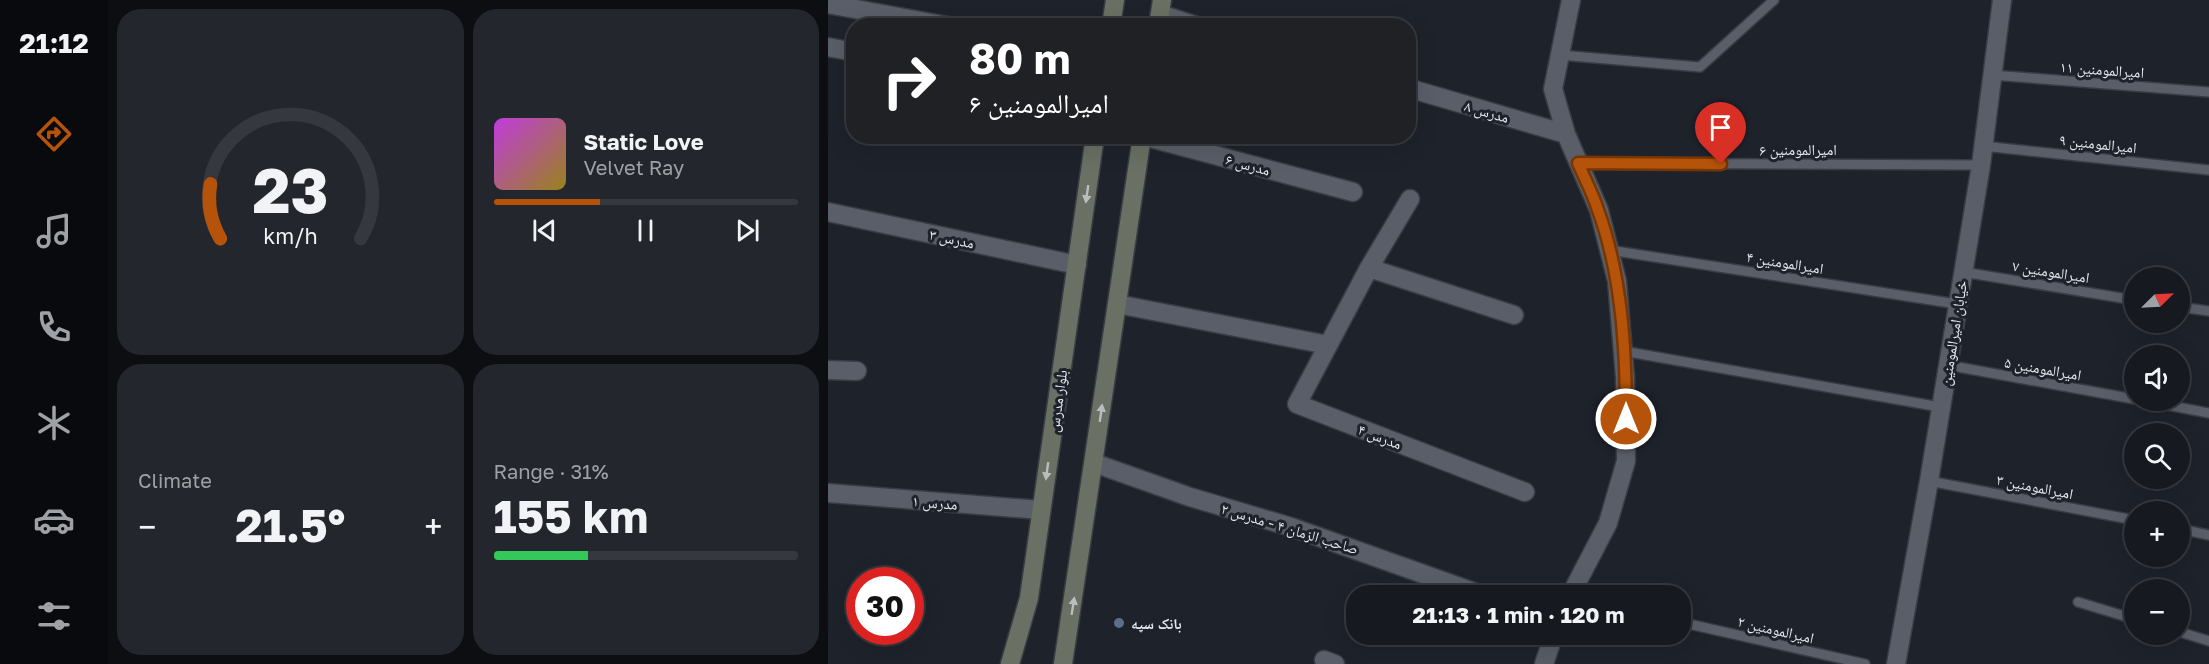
<!DOCTYPE html>
<meta charset="utf-8">
<style>
:root{--surface:#161a20;--page:#23272d;--text:#f1f3f6;--muted:#9ea1a5;--line:#35383e;--accent:#b45309}
body{margin:0;font-family:"Golos Text","Noto Naskh Arabic",sans-serif;background:var(--page);color:var(--text);height:100vh;display:flex;flex-direction:column;font-size:22px;white-space:nowrap}
*{box-sizing:border-box;margin:0}
p{font-size:20px;color:var(--muted)}
.icon{flex:none;width:33px;height:33px;fill:none;stroke:currentColor;stroke-width:2;stroke-linecap:round;stroke-linejoin:round}
.map{position:relative;flex:1;overflow:hidden}
.details{display:flex;flex-direction:column;gap:9px;padding:9px;background:#0c0e12;width:720px}
.details>*{flex:none}
.hud{position:absolute;left:18px;top:18px;width:570px;height:126px;border-radius:24px;box-shadow:0 6px 24px #0002,0 0 0 2px var(--line);background:#202124;color:#fff;overflow:hidden}
.needle{width:39px;rotate:66deg}
.controls{position:absolute;left:1296px;top:267px;display:grid;gap:12px}
.controls a{display:grid;place-items:center;width:66px;height:66px;border-radius:50%;background:var(--surface);box-shadow:0 6px 24px #0002,0 0 0 2px var(--line);font-size:30px}
.speed{position:absolute;left:18px;top:567px;display:flex;gap:12px;font-size:30px;font-weight:700;text-align:center}
.speed>*{display:grid;place-content:center;width:78px;height:78px;border-radius:50%;background:var(--surface);box-shadow:0 6px 24px #0002,0 0 0 2px var(--line);line-height:1}
.speed .limit{border:9px solid #d22;background:#fff;color:#111}
.pin{position:absolute;display:grid;place-items:center;width:51px;height:51px;color:#fff;margin:-62px -26px;border-radius:50% 50% 50% 0;rotate:-45deg;box-shadow:0 0 6px #0007}
.pin .icon{rotate:45deg}
.me{position:absolute;width:66px;margin:-33px;rotate:0deg;stroke-linejoin:round;filter:drop-shadow(0 0 4px #0008)}
.turn{display:flex;align-items:center;gap:21px;height:126px;padding:0 24px;font-size:27px}
.turn .icon{width:78px;height:78px;stroke-width:2.5}
.turn b{display:block;font-size:42px;line-height:51px}
.big{font-size:45px;font-weight:700;line-height:1.1}
.details .tile{flex:1;display:flex;flex-direction:column;justify-content:center;gap:9px;min-width:0;padding:0 21px;border-radius:24px;background:var(--page)}
.details .dial{align-items:center;gap:0}
.dial svg{height:156px;overflow:visible;fill:none;stroke:var(--line);stroke-width:7;stroke-linecap:round;text-anchor:middle}
.dial text{fill:var(--text);stroke:none}
.song{display:flex;align-items:center;gap:18px}
.cover{width:72px;height:72px;border-radius:9px;background:linear-gradient(135deg,hsl(290 70% 55%),hsl(50 70% 35%))}
.played{height:6px;border-radius:3px;background:linear-gradient(90deg,var(--accent) 35%,var(--line) 35%)}
.keys{display:flex;justify-content:space-around;direction:ltr}
.heat{display:flex;justify-content:space-between;align-items:center;font-size:33px;direction:ltr}
.charge{height:9px;border-radius:4px;background:linear-gradient(90deg,#34c759 31%,var(--line) 0)}
.details .tiles{flex:1;display:grid;gap:9px;grid-template-columns:repeat(2,1fr)}
.trip{position:absolute;left:518px;top:585px;width:345px;height:60px;border-radius:24px;background:var(--surface);box-shadow:0 6px 24px #0002,0 0 0 2px var(--line);font-weight:700;line-height:60px;text-align:center}
main{display:flex;flex:1;min-height:0}
.dock{display:flex;flex-direction:column;width:108px;justify-content:space-around;align-items:center;background:#090a0d;color:var(--muted)}
.dock .icon{width:42px;height:42px}
.dock .current{color:var(--accent)}
.dock b{font-size:27px;color:var(--text)}
.map>svg:first-child{display:block}
.lines{fill:none;stroke-linecap:round;stroke-linejoin:round}
.lane-casing{stroke:#383c43;stroke-width:12}
.street-casing{stroke:#383c43;stroke-width:21}
.secondary-casing{stroke:#383c43;stroke-width:21}
.lane{stroke:#5a5e68;stroke-width:9}
.street{stroke:#5a5e68;stroke-width:18}
.secondary{stroke:#6a7063;stroke-width:18}
.oneway{fill:#b9bdbd}
.route-casing{stroke:#753606;stroke-width:15}
.route{stroke:#b45309;stroke-width:10}
.service-dot{fill:#5c6f8a;stroke:#1e222b;stroke-width:2}
.labels{text-anchor:middle;dominant-baseline:central;stroke-width:6;stroke-linejoin:round;paint-order:stroke}
.street-label{font-size:15px;fill:#e4e7ed;stroke:#1e222b}
.poi-label{font-size:15px;font-weight:bold;fill:#e4e7ed;stroke:#1e222b;text-anchor:start}
</style>
<main>
<nav class="dock">
<b>21:12</b>
<svg class="icon current" aria-label="directions" viewBox="0 0 24 24"><path d="M12 3l9 9-9 9-9-9zM9 14v-3h6M13 9l2 2-2 2"/></svg>
<svg class="icon" aria-label="music" viewBox="0 0 24 24"><path d="M9 18V5l10-2v13"/><circle cx="6" cy="18" r="3"/><circle cx="16" cy="16" r="3"/></svg>
<svg class="icon" aria-label="phone" viewBox="0 0 24 24"><path d="M5 4h4l2 5-3 2q2 4 5 5l2-3 5 2v4C11 20 4 13 5 4z"/></svg>
<svg class="icon" aria-label="climate" viewBox="0 0 24 24"><path d="M12 3v18M4 7l16 10M4 17L20 7"/></svg>
<svg class="icon" aria-label="car" viewBox="0 0 24 24"><path d="M5 17H2v-5l4-1 3-4h7l3 4 3 1v5h-3M9 17h6M6 11h13"/><circle cx="7" cy="17" r="2"/><circle cx="17" cy="17" r="2"/></svg>
<svg class="icon" aria-label="filters" viewBox="0 0 24 24"><path d="M4 7h16M4 17h16"/><circle cx="9" cy="7" r="2"/><circle cx="15" cy="17" r="2"/></svg>
</nav>
<section class="details">
<div class="tiles">
<div class="tile dial"><svg viewBox="0 0 100 80">
<path d="M14 69A42 42 0 1 1 86 69"/>
<path d="M14 69A42 42 0 0 1 9 41" stroke="#b45309"/>
<text x="50" y="56" font-size="32" font-weight="700">23</text>
<text x="50" y="72" font-size="11">km/h</text>
</svg></div>
<div class="tile">
<div class="song"><i class="cover"></i><div><b>Static Love</b><p>Velvet Ray</p></div></div>
<div class="played"></div>
<div class="keys"><svg class="icon" aria-label="previous" viewBox="0 0 24 24"><path d="M18 5L8 12l10 7zM5 5v14"/></svg><svg class="icon" aria-label="pause" viewBox="0 0 24 24"><path d="M8 5v14M16 5v14"/></svg><svg class="icon" aria-label="next" viewBox="0 0 24 24"><path d="M6 5l10 7-10 7zM19 5v14"/></svg></div>
</div>
<div class="tile"><p>Climate</p>
<div class="heat"><a>−</a><b class="big">21.5°</b><a>+</a></div>
</div>
<div class="tile"><p>Range · 31%</p><b class="big">155 km</b><div class="charge"></div></div>
</div>
</section>
<div class="map">
<svg width="1381" height="664" viewBox="0 0 1381 664">
<rect width="100%" height="100%" fill="#1e222b"/>
<g class="lines">
<defs>
<path id="lane" d="M 732,55 L 872,67 L 946,0
M 1164,75 L 1381,92
M 1155,146 L 1381,170
M 751,163 L 1153,165
M 781,250 L 1129,304
M 1135,272 L 1306,300
M 1352,307 L 1381,311
M 795,351 L 1112,407
M 1119,365 L 1306,399
M 1313,400 L 1381,413
M 1101,481 L 1306,520
M 1352,529 L 1381,535
M 1250,602 L 1306,619
M 852,622 L 1037,664
M 1352,632 L 1381,641"/>
<path id="street" d="M 0,4 L 120,26
M 332,14 L 369,26
M 0,47 L 26,52
M 580,88 L 738,134
M 315,136 L 525,192
M 582,199 L 541,268 L 469,404 L 697,492
M 0,212 L 249,265
M 541,268 L 686,315
M 289,304 L 500,345
M 0,370 L 29,371
M 266,463 L 362,497 L 463,527 L 657,596
M 0,493 L 213,510
M 742,596 L 780,523 L 798,461 L 797,377 L 789,281 L 771,210 L 738,134 L 725,89 L 743,0
M 496,660 L 507,664
M 716,664 L 726,634
M 1068,664 L 1101,481 L 1153,165 L 1174,0"/>
<path id="secondary" d="M 283,26 L 287,0
M 330,26 L 334,0
M 182,664 L 201,598 L 267,136
M 235,664 L 314,136"/>
</defs>
<use href="#lane" class="lane-casing"/>
<use href="#street" class="street-casing"/>
<use href="#secondary" class="secondary-casing"/>
<use href="#lane" class="lane"/>
<use href="#street" class="street"/>
<use href="#secondary" class="secondary"/>
</g>
<defs><path id="oneway-solid" d="M-6-.8H1V-3.2L6.5 0L1 3.2V.8H-6Z" transform="scale(1.5)"/></defs>
<g class="oneway">
<use href="#oneway-solid" transform="translate(259 194) rotate(98)"/>
<use href="#oneway-solid" transform="translate(273 413) rotate(-82)"/>
<use href="#oneway-solid" transform="translate(219 471) rotate(98)"/>
<use href="#oneway-solid" transform="translate(245 606) rotate(-81)"/>
</g>
<g class="lines">
<defs>
<path id="route" d="M 798,419 C 798,350 794,276 770,210 C 765,194 757,179 750,163 L 893,164"/>
</defs>
<use href="#route" class="route-casing"/>
<use href="#route" class="route"/>
</g>
<circle class="service-dot" cx="291" cy="623" r="6"/>
<g class="labels">
<g class="street-label">
<text transform="translate(1274 69) rotate(4)">امیرالمومنین ۱۱</text>
<text transform="translate(659 111) rotate(16)">مدرس ۸</text>
<text transform="translate(1270 143) rotate(6)">امیرالمومنین ۹</text>
<text x="970" y="149">امیرالمومنین ۶</text>
<text transform="translate(420 164) rotate(15)">مدرس ۶</text>
<text transform="translate(124 238) rotate(12)">مدرس ۳</text>
<text transform="translate(957 262) rotate(9)">امیرالمومنین ۴</text>
<text transform="translate(1223 271) rotate(9)">امیرالمومنین ۷</text>
<text transform="translate(1125 333) rotate(-81)">خیابان امیرالمومنین</text>
<text transform="translate(1215 368) rotate(10)">امیرالمومنین ۵</text>
<text transform="translate(229 401) rotate(-82)">بلوار مدرس</text>
<text transform="translate(552 436) rotate(21)">مدرس ۴</text>
<text transform="translate(1207 486) rotate(11)">امیرالمومنین ۳</text>
<text transform="translate(107 502) rotate(5)">مدرس ۱</text>
<text transform="translate(462 528) rotate(17)">صاحب الزمان ۴ - مدرس ۲</text>
<text transform="translate(948 629) rotate(13)">امیرالمومنین ۲</text>
</g>
<g class="poi-label">
<text x="303" y="623">بانک سپه</text>
</g>
</g>
</svg>
<div class="controls">
<a><svg class="needle" viewBox="-14 -14 28 28"><path d="M0-13l5 13h-10z" fill="#e53935"/><path d="M0 13l5-13h-10z" fill="#9ea1a5"/></svg></a>
<a><svg class="icon" aria-label="sound" viewBox="0 0 24 24"><path d="M4 9h4l5-4v14l-5-4H4zM17 9q2 3 0 6"/></svg></a>
<a><svg class="icon" aria-label="search" viewBox="0 0 24 24"><circle cx="10" cy="10" r="6"/><path d="M15 15l6 6"/></svg></a>
<a>+</a>
<a>−</a>
</div>
<div class="speed"><div class="limit">30</div></div>
<div class="pin" style="left:893px;top:164px;background:#d93025"><svg class="icon" aria-label="arrive" viewBox="0 0 24 24"><path d="M6 21V4h12l-3 4 3 4H6"/></svg></div>
<svg class="me" style="left:798px;top:419px" viewBox="-20 -20 40 40"><circle r="17" fill="#b45309" stroke="#fff" stroke-width="3"/><path d="M0-11L8 9 0 5-8 9z" fill="#fff"/></svg>
<div class="trip">21:13 · 1 min · 120 m</div>
<div class="hud">
<div class="turn"><svg class="icon" aria-label="right" viewBox="0 0 24 24"><path d="M7 20v-9h11M14 6l5 5-5 5"/></svg><div><b>80 m</b>امیرالمومنین ۶</div></div>
</div>
</div>
</main>
